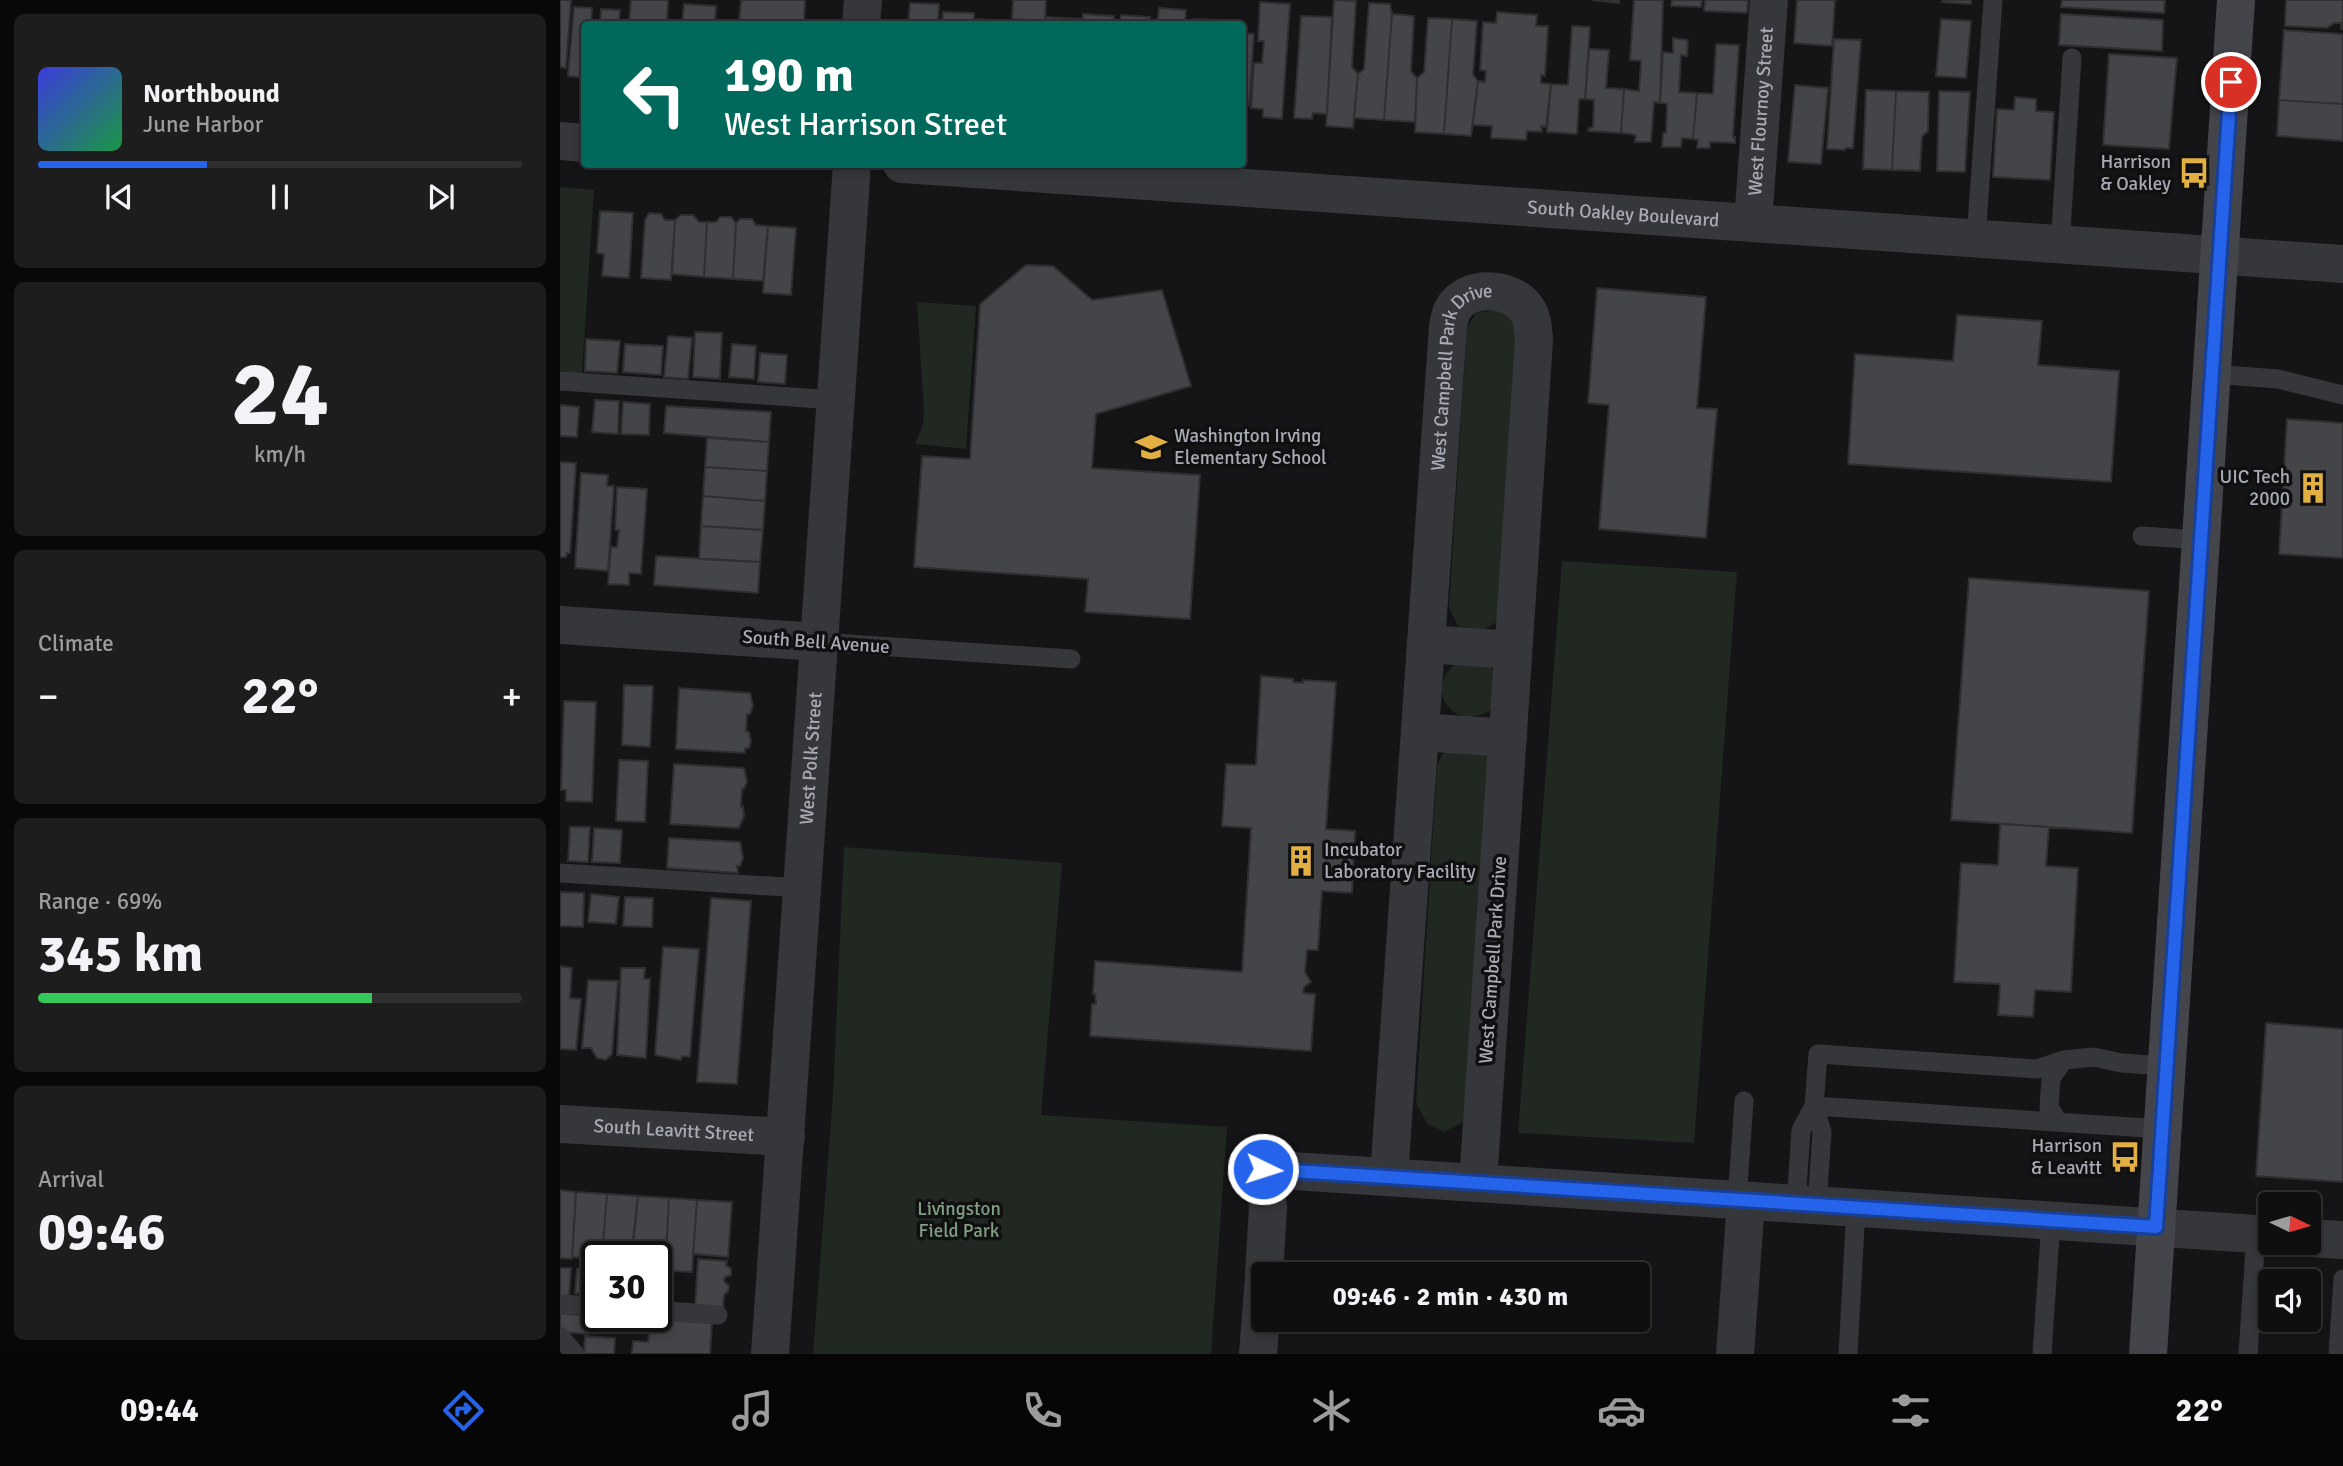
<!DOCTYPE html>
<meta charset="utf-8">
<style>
:root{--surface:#100f10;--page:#1e1d1e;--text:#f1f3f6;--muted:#9c9c9f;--line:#302f30;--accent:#2563eb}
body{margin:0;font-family:Signika,sans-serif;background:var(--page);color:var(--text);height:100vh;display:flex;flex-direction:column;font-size:26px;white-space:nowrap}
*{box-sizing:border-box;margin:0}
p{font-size:23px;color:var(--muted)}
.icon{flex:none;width:38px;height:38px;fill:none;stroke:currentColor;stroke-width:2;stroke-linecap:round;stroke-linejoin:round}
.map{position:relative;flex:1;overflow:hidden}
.side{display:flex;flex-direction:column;gap:14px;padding:14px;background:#090809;width:560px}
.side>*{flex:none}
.hud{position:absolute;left:21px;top:21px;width:665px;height:147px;border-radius:7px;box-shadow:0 4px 10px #0003,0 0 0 2px var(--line);background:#00695c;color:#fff;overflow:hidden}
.needle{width:46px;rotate:95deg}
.tools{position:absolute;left:1698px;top:1192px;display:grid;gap:14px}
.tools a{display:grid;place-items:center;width:63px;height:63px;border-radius:7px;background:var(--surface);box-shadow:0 4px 10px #0003,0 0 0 2px var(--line);font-size:35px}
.speed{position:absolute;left:21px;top:1241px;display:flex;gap:14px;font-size:35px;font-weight:700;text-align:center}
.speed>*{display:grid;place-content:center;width:91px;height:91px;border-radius:50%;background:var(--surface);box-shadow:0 4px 10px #0003,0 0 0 2px var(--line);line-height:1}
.speed .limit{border:4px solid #111;border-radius:10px;background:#fff;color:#111}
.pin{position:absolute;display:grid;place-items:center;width:60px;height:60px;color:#fff;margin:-30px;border:4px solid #fff;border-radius:50%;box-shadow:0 2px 7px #0007}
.me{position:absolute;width:77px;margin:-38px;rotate:94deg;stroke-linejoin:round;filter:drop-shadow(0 0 5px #0008)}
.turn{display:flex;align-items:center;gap:24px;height:147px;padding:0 28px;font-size:32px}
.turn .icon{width:91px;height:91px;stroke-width:2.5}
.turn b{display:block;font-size:49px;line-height:60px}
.big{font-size:52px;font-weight:700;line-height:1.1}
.side .widget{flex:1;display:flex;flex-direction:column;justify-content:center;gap:10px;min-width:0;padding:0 24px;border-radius:10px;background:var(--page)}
.side .dial{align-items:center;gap:0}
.dial b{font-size:91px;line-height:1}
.song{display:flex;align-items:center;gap:21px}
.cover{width:84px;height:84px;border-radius:10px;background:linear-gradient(135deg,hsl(240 70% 55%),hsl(140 70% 35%))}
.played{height:7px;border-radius:4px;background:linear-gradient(90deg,var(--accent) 35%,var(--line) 35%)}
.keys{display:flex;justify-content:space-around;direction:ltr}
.heat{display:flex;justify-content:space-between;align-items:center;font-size:38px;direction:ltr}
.charge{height:10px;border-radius:5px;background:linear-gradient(90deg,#34c759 69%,var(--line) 0)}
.trip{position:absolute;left:691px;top:1262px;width:399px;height:70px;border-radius:7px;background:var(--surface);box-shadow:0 4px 10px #0003,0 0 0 2px var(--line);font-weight:700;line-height:70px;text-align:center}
.tab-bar{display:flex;height:112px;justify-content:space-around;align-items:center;background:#060606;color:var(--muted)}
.tab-bar .icon{width:49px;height:49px}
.tab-bar .on{color:var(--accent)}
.tab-bar b{font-size:32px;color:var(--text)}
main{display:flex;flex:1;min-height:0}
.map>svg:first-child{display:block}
.green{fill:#212822}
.building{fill:#444549;stroke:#2f2f32;stroke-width:2}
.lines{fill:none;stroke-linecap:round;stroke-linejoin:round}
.lane{stroke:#36373b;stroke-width:19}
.street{stroke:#36373b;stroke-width:38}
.secondary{stroke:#44454a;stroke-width:38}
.route-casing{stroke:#184099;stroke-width:18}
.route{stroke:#2563eb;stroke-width:12}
.labels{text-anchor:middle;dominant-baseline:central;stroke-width:7;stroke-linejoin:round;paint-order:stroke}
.street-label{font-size:19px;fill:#a8abb5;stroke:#101011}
.poi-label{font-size:19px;fill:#a8abb5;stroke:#101011;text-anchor:end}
.park-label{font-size:19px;fill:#809e83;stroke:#101011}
</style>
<main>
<section class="side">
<div class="widget">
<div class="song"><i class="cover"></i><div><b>Northbound</b><p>June Harbor</p></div></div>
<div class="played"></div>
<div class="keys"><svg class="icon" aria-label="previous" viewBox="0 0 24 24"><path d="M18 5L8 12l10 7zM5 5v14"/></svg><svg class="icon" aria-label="pause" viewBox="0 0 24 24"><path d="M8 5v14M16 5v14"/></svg><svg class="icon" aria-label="next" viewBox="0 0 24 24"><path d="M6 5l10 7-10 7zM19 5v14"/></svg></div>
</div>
<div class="widget dial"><b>24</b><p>km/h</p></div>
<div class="widget"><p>Climate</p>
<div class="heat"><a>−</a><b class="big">22°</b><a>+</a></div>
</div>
<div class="widget"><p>Range · 69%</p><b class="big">345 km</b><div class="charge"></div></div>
<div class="widget"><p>Arrival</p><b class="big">09:46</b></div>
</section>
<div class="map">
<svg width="1783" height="1354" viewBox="0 0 1783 1354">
<rect width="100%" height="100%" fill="#151416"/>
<path class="green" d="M 0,187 L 34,190 L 22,374 L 0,373 Z
M 357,302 L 416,306 L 406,449 L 355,444 L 363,425 L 364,411 Z
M 938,310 L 956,315 L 965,333 L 939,621 L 923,630 L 898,626 L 889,607 L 907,328 L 916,313 Z
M 1002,561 L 1177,572 L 1134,1143 L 958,1133 Z
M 900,661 L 928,665 L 935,672 L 933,708 C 895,737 859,686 900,661 Z
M 885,750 L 926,752 L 934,770 L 903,1122 L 884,1132 L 867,1123 L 856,1103 L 877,765 Z
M 284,847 L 502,863 L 481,1115 L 667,1127 L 651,1354 L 253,1354 L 273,1095 Z"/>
<path class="building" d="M 0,0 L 11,0 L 6,68 L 0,67 Z
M 71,0 L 108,0 L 107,24 L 69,24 Z
M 181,0 L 245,0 L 244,24 L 179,24 Z
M 453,0 L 486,0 L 485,24 L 469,24 L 469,20 L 452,19 Z
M 774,0 L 796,1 L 792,67 L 798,74 L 793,128 L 766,126 Z
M 1032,0 L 1059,0 L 1059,3 Z
M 1074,0 L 1103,0 L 1100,103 L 1094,102 L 1091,142 L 1075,142 L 1076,135 L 1061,133 L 1064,89 L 1079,91 L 1081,61 L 1070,60 Z
M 1112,0 L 1142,0 L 1141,7 L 1111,6 Z
M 1145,0 L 1188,0 L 1187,13 L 1144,11 Z
M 1237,0 L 1275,0 L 1272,46 L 1234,43 Z
M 1383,0 L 1411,0 L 1411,4 L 1382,2 Z
M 1502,0 L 1605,0 L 1604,13 L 1501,7 Z
M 1726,0 L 1783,0 L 1783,29 L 1781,29 L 1781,23 L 1774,23 L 1767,28 L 1725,26 Z
M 700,2 L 730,4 L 722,119 L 703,117 L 703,109 L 691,108 L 694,63 L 702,63 L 704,41 L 698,41 Z
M 350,3 L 379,4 L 378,24 L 348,24 Z
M 809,3 L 830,4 L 832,14 L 824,120 L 794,118 L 798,74 L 804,69 Z
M 124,4 L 156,6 L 155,24 L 122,24 Z
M 14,7 L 32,8 L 31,24 L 24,24 L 24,78 L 8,76 Z
M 599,8 L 626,10 L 625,24 L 597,24 Z
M 41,9 L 60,10 L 59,24 L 40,24 Z
M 383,12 L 414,13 L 414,24 L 382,24 Z
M 937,12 L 977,15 L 976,26 L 988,26 L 985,76 L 981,75 L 981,83 L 991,84 L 986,127 L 981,126 L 982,132 L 967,131 L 966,140 L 931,138 L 932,126 L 913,125 L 918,81 L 925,82 L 926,71 L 920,70 L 923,22 L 936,23 Z
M 523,14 L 554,16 L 554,24 L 522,24 Z
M 832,14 L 854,16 L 851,71 L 857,78 L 855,122 L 824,120 Z
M 1501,14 L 1603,20 L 1602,51 L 1499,45 Z
M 561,15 L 590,17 L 589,24 L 560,24 Z
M 741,16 L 772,17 L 767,114 L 753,113 L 752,119 L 734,118 Z
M 485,17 L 521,19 L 520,24 L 485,24 Z
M 868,18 L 892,19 L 884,134 L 855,132 L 857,78 L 864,72 Z
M 418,19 L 448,21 L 448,24 L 417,24 Z
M 633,19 L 662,20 L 662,24 L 632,24 Z
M 892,19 L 917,21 L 913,74 L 918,81 L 911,136 L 884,134 Z
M 1381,19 L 1411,21 L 1406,78 L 1376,76 Z
M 1012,26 L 1030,27 L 1025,99 L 1019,99 L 1017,134 L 987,132 L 991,84 L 1008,85 Z
M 1724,30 L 1783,34 L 1783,104 L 1719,100 Z
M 682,33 L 694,34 L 689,105 L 683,109 Z
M 1113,38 L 1128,40 L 1127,56 L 1121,55 L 1119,92 L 1137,93 L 1133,139 L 1122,138 L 1121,147 L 1102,147 L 1103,133 L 1106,133 L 1107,104 L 1100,103 L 1103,52 L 1113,53 Z
M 1274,39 L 1301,40 L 1293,148 L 1286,148 L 1285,150 L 1267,149 Z
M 1156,44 L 1179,45 L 1173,137 L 1175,137 L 1175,143 L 1150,142 L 1150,148 L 1137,148 L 1138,140 L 1133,139 L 1137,93 L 1153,94 Z
M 1029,49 L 1049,50 L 1046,88 L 1064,89 L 1061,133 L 1028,131 L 1029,128 L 1033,127 L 1034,100 L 1025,99 Z
M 1549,54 L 1617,58 L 1609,149 L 1543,145 Z
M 1235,85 L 1268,88 L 1261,164 L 1228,162 Z
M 1306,90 L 1336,91 L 1332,170 L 1303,169 Z
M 1336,91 L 1369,92 L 1368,131 L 1362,137 L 1360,171 L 1332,170 Z
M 1379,91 L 1410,92 L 1405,172 L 1377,171 Z
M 1455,97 L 1476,99 L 1476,111 L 1494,112 L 1490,180 L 1433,177 L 1437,109 L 1454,110 Z
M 1719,100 L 1783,104 L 1783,141 L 1717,136 Z
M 40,211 L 73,213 L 69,278 L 42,276 L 44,254 L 37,253 Z
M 89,213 L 101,214 L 105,220 L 115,220 L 111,280 L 81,278 L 85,220 Z
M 121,215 L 133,215 L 139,222 L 147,222 L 144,277 L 112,274 L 115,220 Z
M 160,217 L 171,217 L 176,223 L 173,279 L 144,277 L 147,222 L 156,222 Z
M 180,219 L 192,219 L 196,225 L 208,226 L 203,281 L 173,279 L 176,223 Z
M 208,226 L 236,228 L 231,295 L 203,293 Z
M 466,265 L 493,266 L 532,300 L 602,290 L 631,386 L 536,414 L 532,468 L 640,475 L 630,619 L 525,612 L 528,579 L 354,567 L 362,456 L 410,459 L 420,304 Z
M 1037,288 L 1146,297 L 1137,408 L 1157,409 L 1146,538 L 1039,529 L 1049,405 L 1028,403 Z
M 1397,315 L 1482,321 L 1478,365 L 1559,371 L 1551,482 L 1288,464 L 1295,354 L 1393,361 Z
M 135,332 L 162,333 L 160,379 L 133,377 Z
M 108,336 L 132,338 L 128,379 L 104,377 Z
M 26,339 L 60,341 L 57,373 L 25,371 Z
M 65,344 L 103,346 L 101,375 L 63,372 Z
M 172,344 L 196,346 L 194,379 L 169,377 Z
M 200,353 L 227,355 L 225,384 L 198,382 Z
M 35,400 L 59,401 L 58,434 L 32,432 Z
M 63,402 L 90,404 L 89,435 L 61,434 Z
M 0,405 L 19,407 L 17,437 L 0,436 Z
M 106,406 L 211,412 L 209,442 L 104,433 Z
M 1727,419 L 1783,423 L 1783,558 L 1719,554 Z
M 147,438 L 209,442 L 207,471 L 145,467 Z
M 0,462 L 16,463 L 10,553 L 7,553 L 6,557 L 0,557 Z
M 145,467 L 207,471 L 205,501 L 143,496 Z
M 21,473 L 48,475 L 47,486 L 54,486 L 48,571 L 15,568 Z
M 57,487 L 87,489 L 81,574 L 69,573 L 69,585 L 48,584 L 51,547 L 57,547 L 59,530 L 55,530 Z
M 143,496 L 205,501 L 203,530 L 141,526 Z
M 141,526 L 203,530 L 200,562 L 139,559 Z
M 96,556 L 200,562 L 198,593 L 94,585 Z
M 1409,578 L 1589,591 L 1572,833 L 1391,820 Z
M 701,676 L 733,679 L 733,682 L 743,683 L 743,680 L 776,682 L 766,829 L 795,831 L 792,893 L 762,891 L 758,950 L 747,950 L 745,972 L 751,982 L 744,987 L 743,993 L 755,994 L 751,1051 L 530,1036 L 532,1004 L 536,1004 L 535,994 L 533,994 L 535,961 L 682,972 L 691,828 L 662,826 L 666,764 L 696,765 Z
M 64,685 L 93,686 L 90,747 L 62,745 Z
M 119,688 L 190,693 L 193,706 L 190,714 L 187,714 L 186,731 L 189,732 L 191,741 L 189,748 L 185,748 L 185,753 L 116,749 Z
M 4,701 L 36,702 L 32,802 L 6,801 L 6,790 L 1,790 Z
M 59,760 L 88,761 L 85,822 L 56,821 Z
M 114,764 L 184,768 L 187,782 L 184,789 L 182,789 L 181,807 L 183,806 L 184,816 L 179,828 L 110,824 Z
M 1440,824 L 1489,827 L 1486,866 L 1518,868 L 1511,992 L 1475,990 L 1473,1017 L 1438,1015 L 1440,984 L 1394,982 L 1401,863 L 1438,865 Z
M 10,827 L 30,827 L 28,862 L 8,861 Z
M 34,828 L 62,830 L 60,863 L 32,862 Z
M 109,838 L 180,842 L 183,858 L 180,866 L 177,866 L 178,873 L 107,868 Z
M 0,892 L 24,893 L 23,927 L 0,926 Z
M 31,894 L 59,897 L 56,924 L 28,922 Z
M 65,897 L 93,898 L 92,927 L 63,926 Z
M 151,898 L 191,901 L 177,1084 L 137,1082 Z
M 103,947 L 139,949 L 130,1057 L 122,1056 L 121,1060 L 95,1055 Z
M 0,966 L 12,968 L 10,998 L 21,999 L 16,1050 L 0,1049 Z
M 61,968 L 85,968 L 84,979 L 90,979 L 86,1058 L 57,1055 Z
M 28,980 L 58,981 L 52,1054 L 46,1060 L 37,1058 L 31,1048 L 22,1048 Z
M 1706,1023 L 1783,1029 L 1783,1182 L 1696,1176 Z
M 0,1190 L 16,1192 L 12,1259 L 0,1258 Z
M 16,1192 L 47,1194 L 42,1256 L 37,1256 L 37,1259 L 12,1257 Z
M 47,1194 L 78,1196 L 71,1256 L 42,1256 Z
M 78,1196 L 109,1198 L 106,1253 L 103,1262 L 96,1262 L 96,1256 L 76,1256 L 76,1250 L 73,1247 Z
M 109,1198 L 137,1200 L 132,1272 L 112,1271 L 113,1253 L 106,1253 Z
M 137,1200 L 172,1202 L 168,1257 L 133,1254 Z
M 138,1259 L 167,1261 L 166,1265 L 171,1269 L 171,1275 L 165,1277 L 164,1281 L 169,1286 L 168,1291 L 164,1295 L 163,1309 L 135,1307 Z
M 0,1268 L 11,1268 L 9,1298 L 0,1297 Z
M 17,1269 L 37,1270 L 37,1295 L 15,1293 Z
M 0,1313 L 29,1316 L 28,1334 L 0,1332 Z
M 90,1319 L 152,1323 L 150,1354 L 72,1354 L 73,1341 L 88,1342 Z
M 25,1336 L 55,1338 L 54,1354 L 24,1354 Z"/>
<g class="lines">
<path class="lane" d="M 1416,239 L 1433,0
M 1500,245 L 1512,58
M 1652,374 L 1718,379 L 1783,395
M 0,381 L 276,400
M 1582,536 L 1641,540
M 259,642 L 511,659
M 0,873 L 242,888
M 1254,1106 L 1602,1129
M 1498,1122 L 1489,1107 L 1491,1078 L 1504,1060
M 1177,1200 L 1184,1101
M 1236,1204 L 1241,1130 L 1254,1106
M 1257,1205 L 1262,1132 L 1254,1106 L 1258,1054 L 1477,1069 L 1504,1060 L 1534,1057 L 1561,1063 L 1606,1066
M 0,1304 L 37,1306
M 96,1310 L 158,1315
M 0,1336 L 15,1354
M 1288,1354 L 1296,1208
M 1482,1354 L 1491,1221
M 1688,1354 L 1696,1234
M 1778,1354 L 1783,1279"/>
<g class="street">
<path d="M 301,24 L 303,0"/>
<path d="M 0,141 L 24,143"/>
<path id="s1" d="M 342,164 L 1783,264"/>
<path id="s2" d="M 1193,223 L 1209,0"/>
<path d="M 0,625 L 259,642"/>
<path d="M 866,644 L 953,650"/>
<path d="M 860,732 L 948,738"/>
<path id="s3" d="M 0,1124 L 226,1137"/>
<path id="s4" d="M 829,1177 L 888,326 C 889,321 890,314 893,309 C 908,284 950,287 966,308 C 973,317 973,329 974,340 L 918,1183"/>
<path d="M 1748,1238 L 1783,1240"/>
<path d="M 704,1274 L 708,1207 L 703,1169 L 1710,1235"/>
<path id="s5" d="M 210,1354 L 292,164"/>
<path d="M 698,1354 L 704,1276"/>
<path d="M 1175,1354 L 1186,1201"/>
</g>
<path class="secondary" d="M 1588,1354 L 1676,0"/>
</g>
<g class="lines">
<defs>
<path id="route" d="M 703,1169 L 1596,1227 L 1671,82"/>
</defs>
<use href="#route" class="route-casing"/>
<use href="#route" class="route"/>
</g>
<defs>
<symbol id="bus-bare" viewBox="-9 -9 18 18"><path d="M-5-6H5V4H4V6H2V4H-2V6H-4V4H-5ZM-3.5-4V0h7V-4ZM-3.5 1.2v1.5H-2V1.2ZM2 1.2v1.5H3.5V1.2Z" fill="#e1af42" stroke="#101011" stroke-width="2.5" paint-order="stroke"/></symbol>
<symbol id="school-bare" viewBox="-9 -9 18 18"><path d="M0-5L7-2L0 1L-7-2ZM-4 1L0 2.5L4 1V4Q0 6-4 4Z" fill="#e1af42" stroke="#101011" stroke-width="2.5" paint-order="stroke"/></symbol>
<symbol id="building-bare" viewBox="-9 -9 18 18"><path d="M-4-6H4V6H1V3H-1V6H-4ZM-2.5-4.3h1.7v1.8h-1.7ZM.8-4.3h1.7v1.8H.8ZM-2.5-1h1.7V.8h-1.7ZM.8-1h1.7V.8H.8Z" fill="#e1af42" stroke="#101011" stroke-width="2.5" paint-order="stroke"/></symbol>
</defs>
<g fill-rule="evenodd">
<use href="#bus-bare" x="1612" y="151" width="44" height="44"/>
<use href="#school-bare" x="569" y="425" width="44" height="44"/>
<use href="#building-bare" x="1731" y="466" width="44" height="44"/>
<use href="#building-bare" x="719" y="839" width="44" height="44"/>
<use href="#bus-bare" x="1543" y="1135" width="44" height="44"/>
</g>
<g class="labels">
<g class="street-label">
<text stroke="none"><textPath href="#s2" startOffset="112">West Flournoy Street</textPath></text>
<text stroke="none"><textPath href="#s1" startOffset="723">South Oakley Boulevard</textPath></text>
<text stroke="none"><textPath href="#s4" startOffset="812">West Campbell Park Drive</textPath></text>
<text transform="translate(256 642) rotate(4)">South Bell Avenue</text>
<text stroke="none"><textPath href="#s5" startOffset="597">West Polk Street</textPath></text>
<text transform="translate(933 960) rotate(-86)">West Campbell Park Drive</text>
<text stroke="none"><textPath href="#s3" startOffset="114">South Leavitt Street</textPath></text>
</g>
<g class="poi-label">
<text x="1611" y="162">Harrison<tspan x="1611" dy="22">&amp; Oakley</tspan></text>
<text x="614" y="436" text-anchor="start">Washington Irving<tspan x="614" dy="22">Elementary School</tspan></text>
<text x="1730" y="477">UIC Tech<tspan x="1730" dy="22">2000</tspan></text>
<text x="764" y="850" text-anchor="start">Incubator<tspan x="764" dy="22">Laboratory Facility</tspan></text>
<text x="1542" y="1146">Harrison<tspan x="1542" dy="22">&amp; Leavitt</tspan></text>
</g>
<g class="park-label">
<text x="399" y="1209">Livingston<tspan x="399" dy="22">Field Park</tspan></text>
</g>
</g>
</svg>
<div class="tools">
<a><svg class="needle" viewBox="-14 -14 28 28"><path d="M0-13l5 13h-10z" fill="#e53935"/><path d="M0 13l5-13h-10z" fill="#9c9c9f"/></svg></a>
<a><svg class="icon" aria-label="sound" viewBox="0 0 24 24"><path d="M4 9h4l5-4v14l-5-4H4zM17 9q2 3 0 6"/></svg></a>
</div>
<div class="speed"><div class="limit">30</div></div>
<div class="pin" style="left:1671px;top:82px;background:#d93025"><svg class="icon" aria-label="arrive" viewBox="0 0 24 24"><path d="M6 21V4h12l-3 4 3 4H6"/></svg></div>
<svg class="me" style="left:703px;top:1169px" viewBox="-20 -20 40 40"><circle r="17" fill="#2563eb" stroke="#fff" stroke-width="3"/><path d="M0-11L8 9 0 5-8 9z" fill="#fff"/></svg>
<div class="trip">09:46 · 2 min · 430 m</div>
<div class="hud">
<div class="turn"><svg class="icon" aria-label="left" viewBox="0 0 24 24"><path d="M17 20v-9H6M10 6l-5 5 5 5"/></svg><div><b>190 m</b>West Harrison Street</div></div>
</div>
</div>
</main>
<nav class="tab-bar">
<b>09:44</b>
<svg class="icon on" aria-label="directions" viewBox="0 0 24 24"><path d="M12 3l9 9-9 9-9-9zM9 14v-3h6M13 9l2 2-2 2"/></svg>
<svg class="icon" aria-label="music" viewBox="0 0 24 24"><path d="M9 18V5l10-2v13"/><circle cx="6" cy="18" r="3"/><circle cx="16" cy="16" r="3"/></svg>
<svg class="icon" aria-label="phone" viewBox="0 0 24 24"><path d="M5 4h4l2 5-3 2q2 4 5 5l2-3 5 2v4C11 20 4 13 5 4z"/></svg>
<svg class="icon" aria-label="climate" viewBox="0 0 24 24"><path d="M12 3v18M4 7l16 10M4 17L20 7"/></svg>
<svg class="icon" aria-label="car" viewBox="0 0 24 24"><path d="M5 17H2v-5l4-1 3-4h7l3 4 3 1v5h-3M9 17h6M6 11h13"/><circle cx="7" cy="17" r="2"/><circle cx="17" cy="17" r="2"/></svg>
<svg class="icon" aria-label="filters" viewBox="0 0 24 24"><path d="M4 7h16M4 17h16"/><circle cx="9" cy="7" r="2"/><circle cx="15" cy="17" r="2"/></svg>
<b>22°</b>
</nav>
